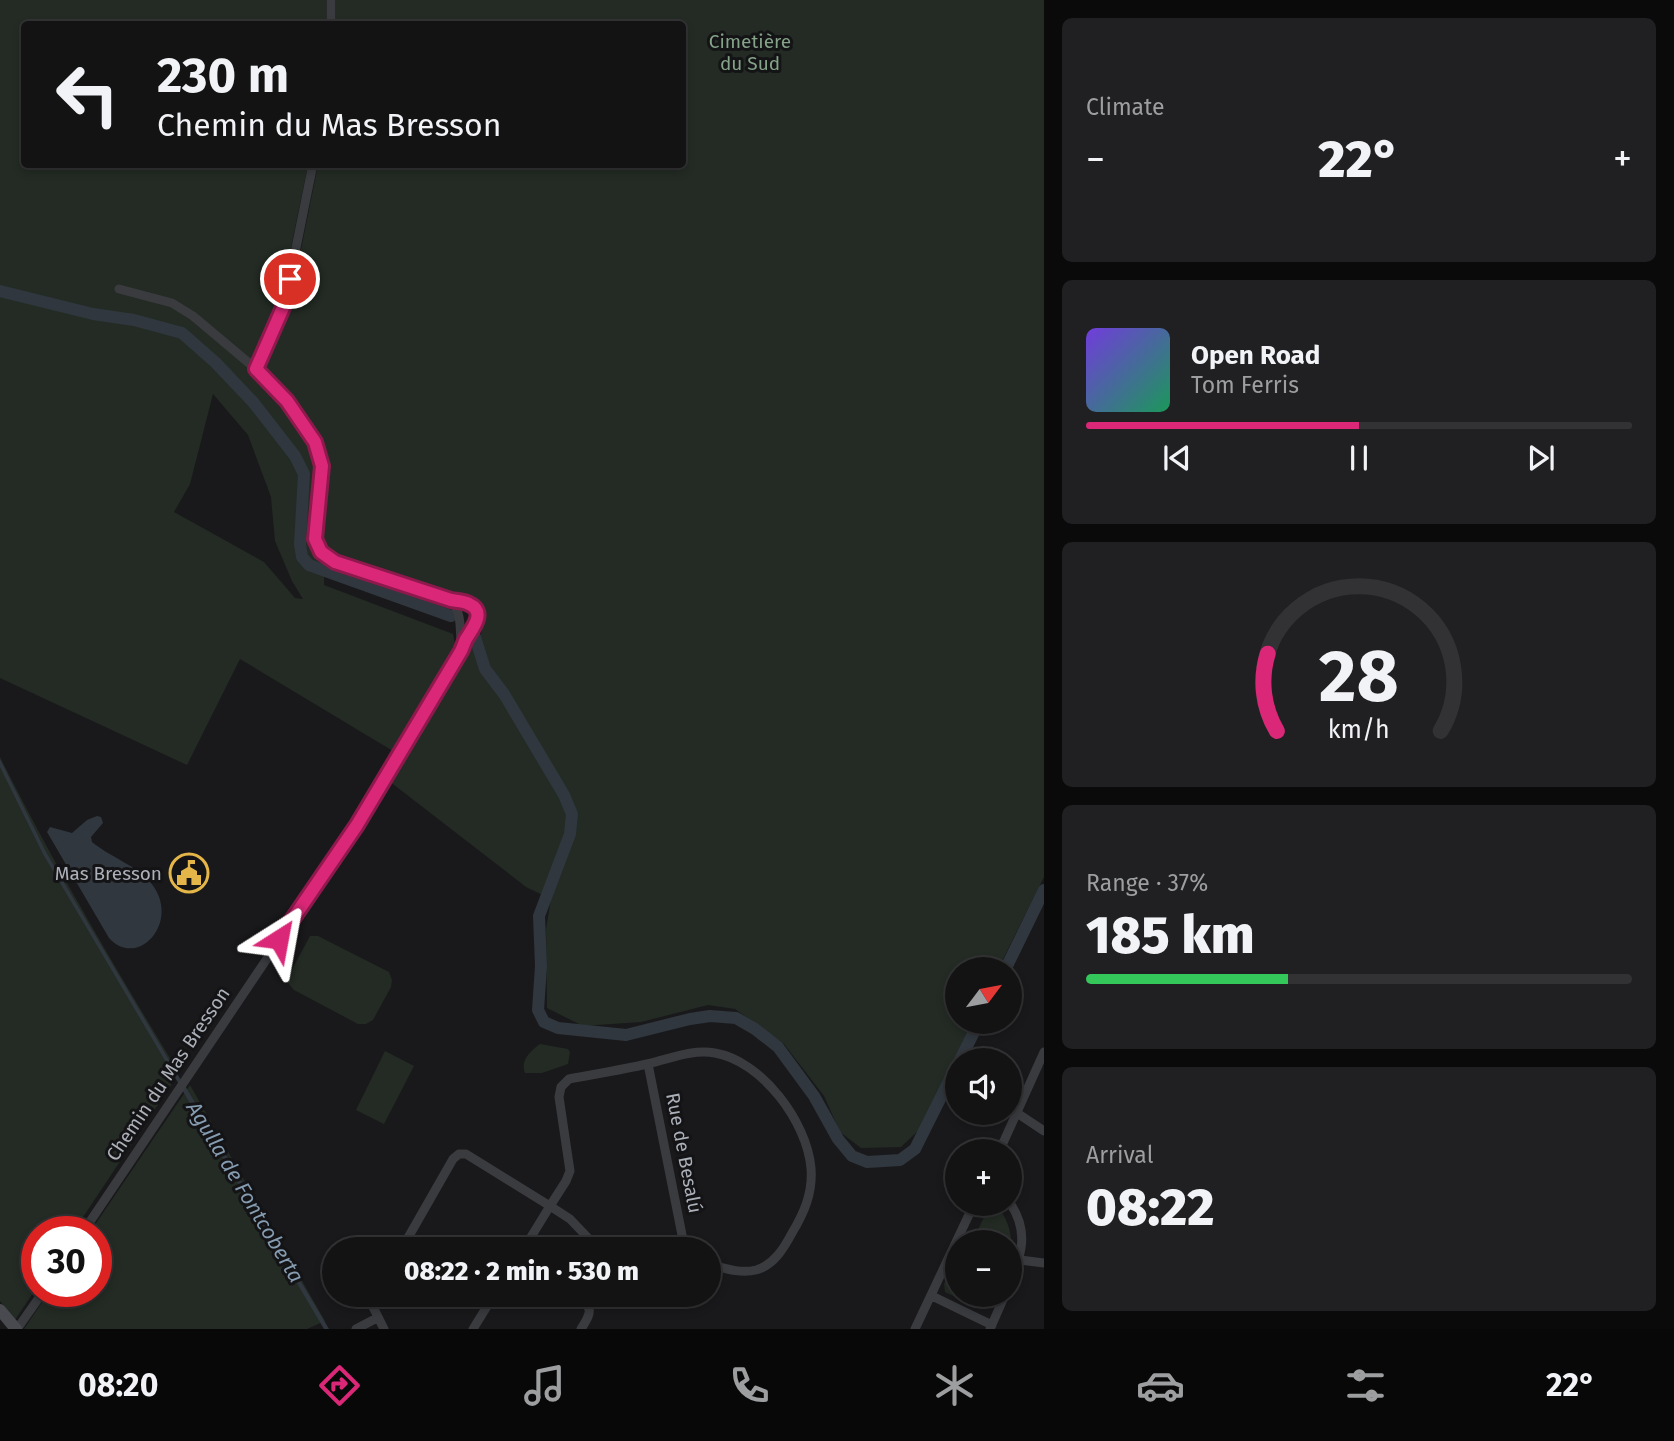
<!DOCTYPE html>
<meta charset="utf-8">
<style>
:root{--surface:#131314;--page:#202022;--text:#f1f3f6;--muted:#9d9ea0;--line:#323234;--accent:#db2777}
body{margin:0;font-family:"Fira Sans",sans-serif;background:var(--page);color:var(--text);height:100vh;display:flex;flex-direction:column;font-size:26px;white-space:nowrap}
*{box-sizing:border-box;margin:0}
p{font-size:23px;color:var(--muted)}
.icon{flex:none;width:38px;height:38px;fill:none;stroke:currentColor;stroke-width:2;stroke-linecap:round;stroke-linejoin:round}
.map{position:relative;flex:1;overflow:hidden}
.sheet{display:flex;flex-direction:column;gap:18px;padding:18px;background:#0a0a0b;width:630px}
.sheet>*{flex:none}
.hud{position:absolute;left:21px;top:21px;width:665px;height:147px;border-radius:7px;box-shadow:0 4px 10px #0003,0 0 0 2px var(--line);background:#131314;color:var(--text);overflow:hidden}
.needle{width:46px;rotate:58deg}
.buttons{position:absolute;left:945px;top:957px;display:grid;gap:14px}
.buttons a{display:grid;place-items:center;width:77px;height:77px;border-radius:50%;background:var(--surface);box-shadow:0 4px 10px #0003,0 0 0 2px var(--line);font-size:35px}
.speed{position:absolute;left:21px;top:1216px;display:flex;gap:14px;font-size:35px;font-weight:700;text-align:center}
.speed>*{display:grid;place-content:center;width:91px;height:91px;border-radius:50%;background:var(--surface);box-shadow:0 4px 10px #0003,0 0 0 2px var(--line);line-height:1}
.speed .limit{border:10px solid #d22;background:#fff;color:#111}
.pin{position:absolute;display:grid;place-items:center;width:60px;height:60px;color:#fff;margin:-30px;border:4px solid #fff;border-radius:50%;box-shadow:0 2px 7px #0007}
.me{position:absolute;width:77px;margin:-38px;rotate:34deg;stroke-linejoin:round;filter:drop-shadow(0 0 5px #0008)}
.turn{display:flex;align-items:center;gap:24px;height:147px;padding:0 21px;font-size:32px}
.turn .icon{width:91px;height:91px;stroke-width:2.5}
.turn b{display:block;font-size:49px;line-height:60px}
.big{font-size:52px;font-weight:800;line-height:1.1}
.sheet .card{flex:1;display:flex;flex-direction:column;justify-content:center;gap:10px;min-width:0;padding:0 24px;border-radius:10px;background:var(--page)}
.sheet .dial{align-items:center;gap:0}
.dial svg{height:182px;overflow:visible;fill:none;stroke:var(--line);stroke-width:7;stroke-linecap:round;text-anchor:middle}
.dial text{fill:var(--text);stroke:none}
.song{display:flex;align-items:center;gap:21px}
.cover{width:84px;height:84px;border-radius:10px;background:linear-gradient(135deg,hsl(260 70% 55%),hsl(150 70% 35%))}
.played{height:7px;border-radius:4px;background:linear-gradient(90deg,var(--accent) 50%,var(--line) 50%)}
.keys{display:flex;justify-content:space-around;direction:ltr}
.heat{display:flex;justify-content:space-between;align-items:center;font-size:38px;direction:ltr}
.charge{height:10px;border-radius:5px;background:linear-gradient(90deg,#34c759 37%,var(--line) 0)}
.trip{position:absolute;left:322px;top:1237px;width:399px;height:70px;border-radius:35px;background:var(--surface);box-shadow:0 4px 10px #0003,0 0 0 2px var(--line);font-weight:800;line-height:70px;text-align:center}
.tabs{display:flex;height:112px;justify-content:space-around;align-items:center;background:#080808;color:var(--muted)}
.tabs .icon{width:49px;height:49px}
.tabs .current{color:var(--accent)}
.tabs b{font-size:32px;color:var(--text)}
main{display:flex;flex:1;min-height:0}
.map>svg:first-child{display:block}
.green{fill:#232b24;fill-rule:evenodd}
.water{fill:#30373e}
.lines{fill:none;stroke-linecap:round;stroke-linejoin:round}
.canal{stroke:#30373e;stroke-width:12}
.street{stroke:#3a3b3f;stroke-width:9}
.secondary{stroke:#484a4f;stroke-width:12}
.route-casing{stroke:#8e194d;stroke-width:18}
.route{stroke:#db2777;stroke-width:12}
.labels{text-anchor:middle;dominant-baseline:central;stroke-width:6;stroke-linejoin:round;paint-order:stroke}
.park-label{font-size:19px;fill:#85a388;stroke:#141416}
.poi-label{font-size:19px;fill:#acb0b9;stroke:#141416;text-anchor:end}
.street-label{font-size:19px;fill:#acb0b9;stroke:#141416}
.water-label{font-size:21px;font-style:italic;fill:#869cb1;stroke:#141416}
</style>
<main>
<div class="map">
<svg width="1044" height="1329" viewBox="0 0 1044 1329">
<rect width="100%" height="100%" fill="#19191b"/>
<path class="green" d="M 0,0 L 326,0 L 326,24 L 24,24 L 24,164 L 308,165 L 280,301 L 250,370 C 272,393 315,435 317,467 C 319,495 298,541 324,560 L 324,585 L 453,634 L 455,644 L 393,751 L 240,659 L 187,765 L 0,678 ZM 213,394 L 248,435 L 271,497 L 275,541 L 292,581 L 303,599 L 295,598 L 264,562 L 174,512 L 190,484 Z
M 336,0 L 1044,0 L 1044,877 L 998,969 L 957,970 L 957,1022 L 973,1022 L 921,1128 L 901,1147 L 861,1148 L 840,1132 L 824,1096 L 784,1044 L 735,1009 L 708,1005 L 641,1022 L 583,1026 L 547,1008 L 546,929 L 551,899 L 526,887 L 389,781 L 481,634 L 484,615 L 478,599 L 337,558 L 324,549 L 320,538 C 323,516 328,489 327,467 C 326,434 284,391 262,368 L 290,304 L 318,165 L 682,164 L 682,24 L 336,24 Z
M 0,757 C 54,865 116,969 179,1073 L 73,1232 L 37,1232 L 37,1287 L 15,1320 L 0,1301 Z
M 310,936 L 318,936 L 389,972 L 392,980 L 391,987 L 373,1020 L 366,1024 L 358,1024 L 294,990 L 288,983 L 289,975 Z
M 540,1044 L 568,1049 L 570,1052 L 568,1064 L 542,1073 L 525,1073 C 520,1061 530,1051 540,1044 Z
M 385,1051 L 414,1066 L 384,1124 L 356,1110 Z
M 190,1085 L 325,1321 L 307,1329 L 24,1329 L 49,1292 L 96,1292 L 96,1232 L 90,1232 Z
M 982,1204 L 996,1204 C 1009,1220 1014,1238 1010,1258 L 1010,1242 L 972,1242 L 986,1213 L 979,1209 Z
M 955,1259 L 957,1260 L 957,1295 L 985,1295 L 983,1300 L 991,1304 L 986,1309 L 980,1309 L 945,1292 L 944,1284 Z"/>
<path class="water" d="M 0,759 L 46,852 L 182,1082 L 180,1086 L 43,854 L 0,767 Z
M 97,816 L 101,817 L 103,823 L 91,837 L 92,842 C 110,857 136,865 151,883 C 182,921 138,970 109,938 L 47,832 L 50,827 L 72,833 L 87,820 Z
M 184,1084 L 329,1329 L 324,1329 L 181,1088 Z"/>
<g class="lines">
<path class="canal" d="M 0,291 L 93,314 L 134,320 L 182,333 L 216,363 L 253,402 L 295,456 L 304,474 L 300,544 L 302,557 L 309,565 L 451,616
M 475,637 L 485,669 L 504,694 L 564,795 L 572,814 L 570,834 L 539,916 L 541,966 L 538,1010 L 544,1022 L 558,1028 L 626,1035 L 690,1019 L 710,1016 L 736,1018 L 755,1029 L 778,1047 L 814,1096 L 838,1139 L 852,1156 L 867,1162 L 900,1160 L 915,1149 L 957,1065
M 1005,970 L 1044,890
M 960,1060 L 979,1022"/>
<path class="street" d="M 331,0 L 331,24
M 119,289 L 172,303 L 193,316 L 256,369
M 451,600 C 462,613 460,629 461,645
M 648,1064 L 685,1250
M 1017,1113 L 1044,1131
M 999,1152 L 1044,1052
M 1010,1203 C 1029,1231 1022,1254 1010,1283
M 83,1232 L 357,825 L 461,651 C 463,647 464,643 466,640 C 472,629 487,612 469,603 C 464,601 456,601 451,600 L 335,562 L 321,552 L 315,539 L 322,466 L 315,442 L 287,402 L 256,369 L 285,302 L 313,164
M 401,1250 L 453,1159 L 459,1154 L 466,1154 L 550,1206 L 523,1250
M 603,1250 L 592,1242 L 570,1219 L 550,1206 L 566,1181 L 570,1171 L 559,1097 L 561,1087 L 569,1079 C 595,1074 621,1070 647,1064 C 670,1059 691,1049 715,1053 C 762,1061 807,1122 811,1168 C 813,1193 804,1213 792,1233 C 784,1248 774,1265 756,1270 C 740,1274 724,1268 709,1264
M 1020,1260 L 1044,1263
M 374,1295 L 373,1307 L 384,1329
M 573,1295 C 592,1307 594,1309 581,1329
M 932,1296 L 992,1325
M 17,1329 L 43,1292
M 356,1329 L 377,1318
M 473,1329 L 494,1295
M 915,1329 L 974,1204
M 990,1329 L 1005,1295"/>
<path class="secondary" d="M 0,1310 L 16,1329"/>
</g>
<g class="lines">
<defs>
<path id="route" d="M 279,939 L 357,825 L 461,651 C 463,647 464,643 466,639 C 472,629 487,612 469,604 C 464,601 456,601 451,600 L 335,562 L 321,552 L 315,539 L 322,466 L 315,442 L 287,401 L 256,369 L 285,303 L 290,279"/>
</defs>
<use href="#route" class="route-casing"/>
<use href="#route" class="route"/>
</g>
<defs>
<symbol id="civic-ring" viewBox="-11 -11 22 22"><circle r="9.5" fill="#141416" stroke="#e4b548" stroke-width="1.5"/><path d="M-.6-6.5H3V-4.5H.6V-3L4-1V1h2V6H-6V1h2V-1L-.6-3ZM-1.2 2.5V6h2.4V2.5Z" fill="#e4b548"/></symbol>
</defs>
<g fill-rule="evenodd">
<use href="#civic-ring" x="167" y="851" width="44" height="44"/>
</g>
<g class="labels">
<g class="park-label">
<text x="750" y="41">Cimetière<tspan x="750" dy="22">du Sud</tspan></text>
</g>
<g class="poi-label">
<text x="162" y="873">Mas Bresson</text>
</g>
<g class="street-label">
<text transform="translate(168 1074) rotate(-56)">Chemin du Mas Bresson</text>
<text transform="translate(684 1153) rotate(79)">Rue de Besalú</text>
</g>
<g class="water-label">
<text transform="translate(245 1192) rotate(59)">Agulla de Fontcoberta</text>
</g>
</g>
</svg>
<div class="buttons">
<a><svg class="needle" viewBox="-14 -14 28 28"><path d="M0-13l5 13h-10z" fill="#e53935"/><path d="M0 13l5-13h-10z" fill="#9d9ea0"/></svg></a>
<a><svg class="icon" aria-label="sound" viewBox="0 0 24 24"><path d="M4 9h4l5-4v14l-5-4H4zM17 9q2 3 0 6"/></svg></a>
<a>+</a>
<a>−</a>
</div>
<div class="speed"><div class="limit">30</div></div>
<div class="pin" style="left:290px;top:279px;background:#d93025"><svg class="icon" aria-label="arrive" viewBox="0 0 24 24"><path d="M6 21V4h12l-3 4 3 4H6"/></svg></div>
<svg class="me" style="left:279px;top:939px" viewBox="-20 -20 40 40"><path d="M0-17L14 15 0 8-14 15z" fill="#db2777" stroke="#fff" stroke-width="4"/></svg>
<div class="trip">08:22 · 2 min · 530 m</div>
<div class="hud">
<div class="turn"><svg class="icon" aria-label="left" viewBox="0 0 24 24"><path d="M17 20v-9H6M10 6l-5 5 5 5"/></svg><div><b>230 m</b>Chemin du Mas Bresson</div></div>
</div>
</div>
<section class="sheet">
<div class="card"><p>Climate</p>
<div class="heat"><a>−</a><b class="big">22°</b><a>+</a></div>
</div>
<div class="card">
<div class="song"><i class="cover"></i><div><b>Open Road</b><p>Tom Ferris</p></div></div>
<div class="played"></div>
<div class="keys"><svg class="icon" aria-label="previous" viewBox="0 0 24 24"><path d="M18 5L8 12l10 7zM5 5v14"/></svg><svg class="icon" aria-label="pause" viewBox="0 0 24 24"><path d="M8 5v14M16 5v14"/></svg><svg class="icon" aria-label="next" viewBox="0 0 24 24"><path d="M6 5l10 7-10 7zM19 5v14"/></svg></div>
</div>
<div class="card dial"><svg viewBox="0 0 100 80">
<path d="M14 69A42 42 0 1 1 86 69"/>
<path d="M14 69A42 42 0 0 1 10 35" stroke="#db2777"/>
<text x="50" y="56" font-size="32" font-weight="700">28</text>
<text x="50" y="72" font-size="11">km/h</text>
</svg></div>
<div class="card"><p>Range · 37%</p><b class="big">185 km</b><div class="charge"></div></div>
<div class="card"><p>Arrival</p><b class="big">08:22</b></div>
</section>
</main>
<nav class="tabs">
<b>08:20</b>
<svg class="icon current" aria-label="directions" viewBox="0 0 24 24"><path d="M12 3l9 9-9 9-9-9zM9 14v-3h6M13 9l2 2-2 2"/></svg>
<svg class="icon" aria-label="music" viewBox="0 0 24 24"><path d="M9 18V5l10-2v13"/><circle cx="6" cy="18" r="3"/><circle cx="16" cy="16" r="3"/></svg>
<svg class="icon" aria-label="phone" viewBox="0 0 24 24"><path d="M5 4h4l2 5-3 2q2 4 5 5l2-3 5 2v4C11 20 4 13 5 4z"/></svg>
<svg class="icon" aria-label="climate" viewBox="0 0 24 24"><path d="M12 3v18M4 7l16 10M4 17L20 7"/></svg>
<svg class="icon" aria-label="car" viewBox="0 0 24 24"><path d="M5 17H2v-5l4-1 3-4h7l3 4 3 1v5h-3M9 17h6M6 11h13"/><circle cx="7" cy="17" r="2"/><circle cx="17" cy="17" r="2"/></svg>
<svg class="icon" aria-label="filters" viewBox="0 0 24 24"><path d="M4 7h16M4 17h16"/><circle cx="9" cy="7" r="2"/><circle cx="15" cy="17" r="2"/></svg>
<b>22°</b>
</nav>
